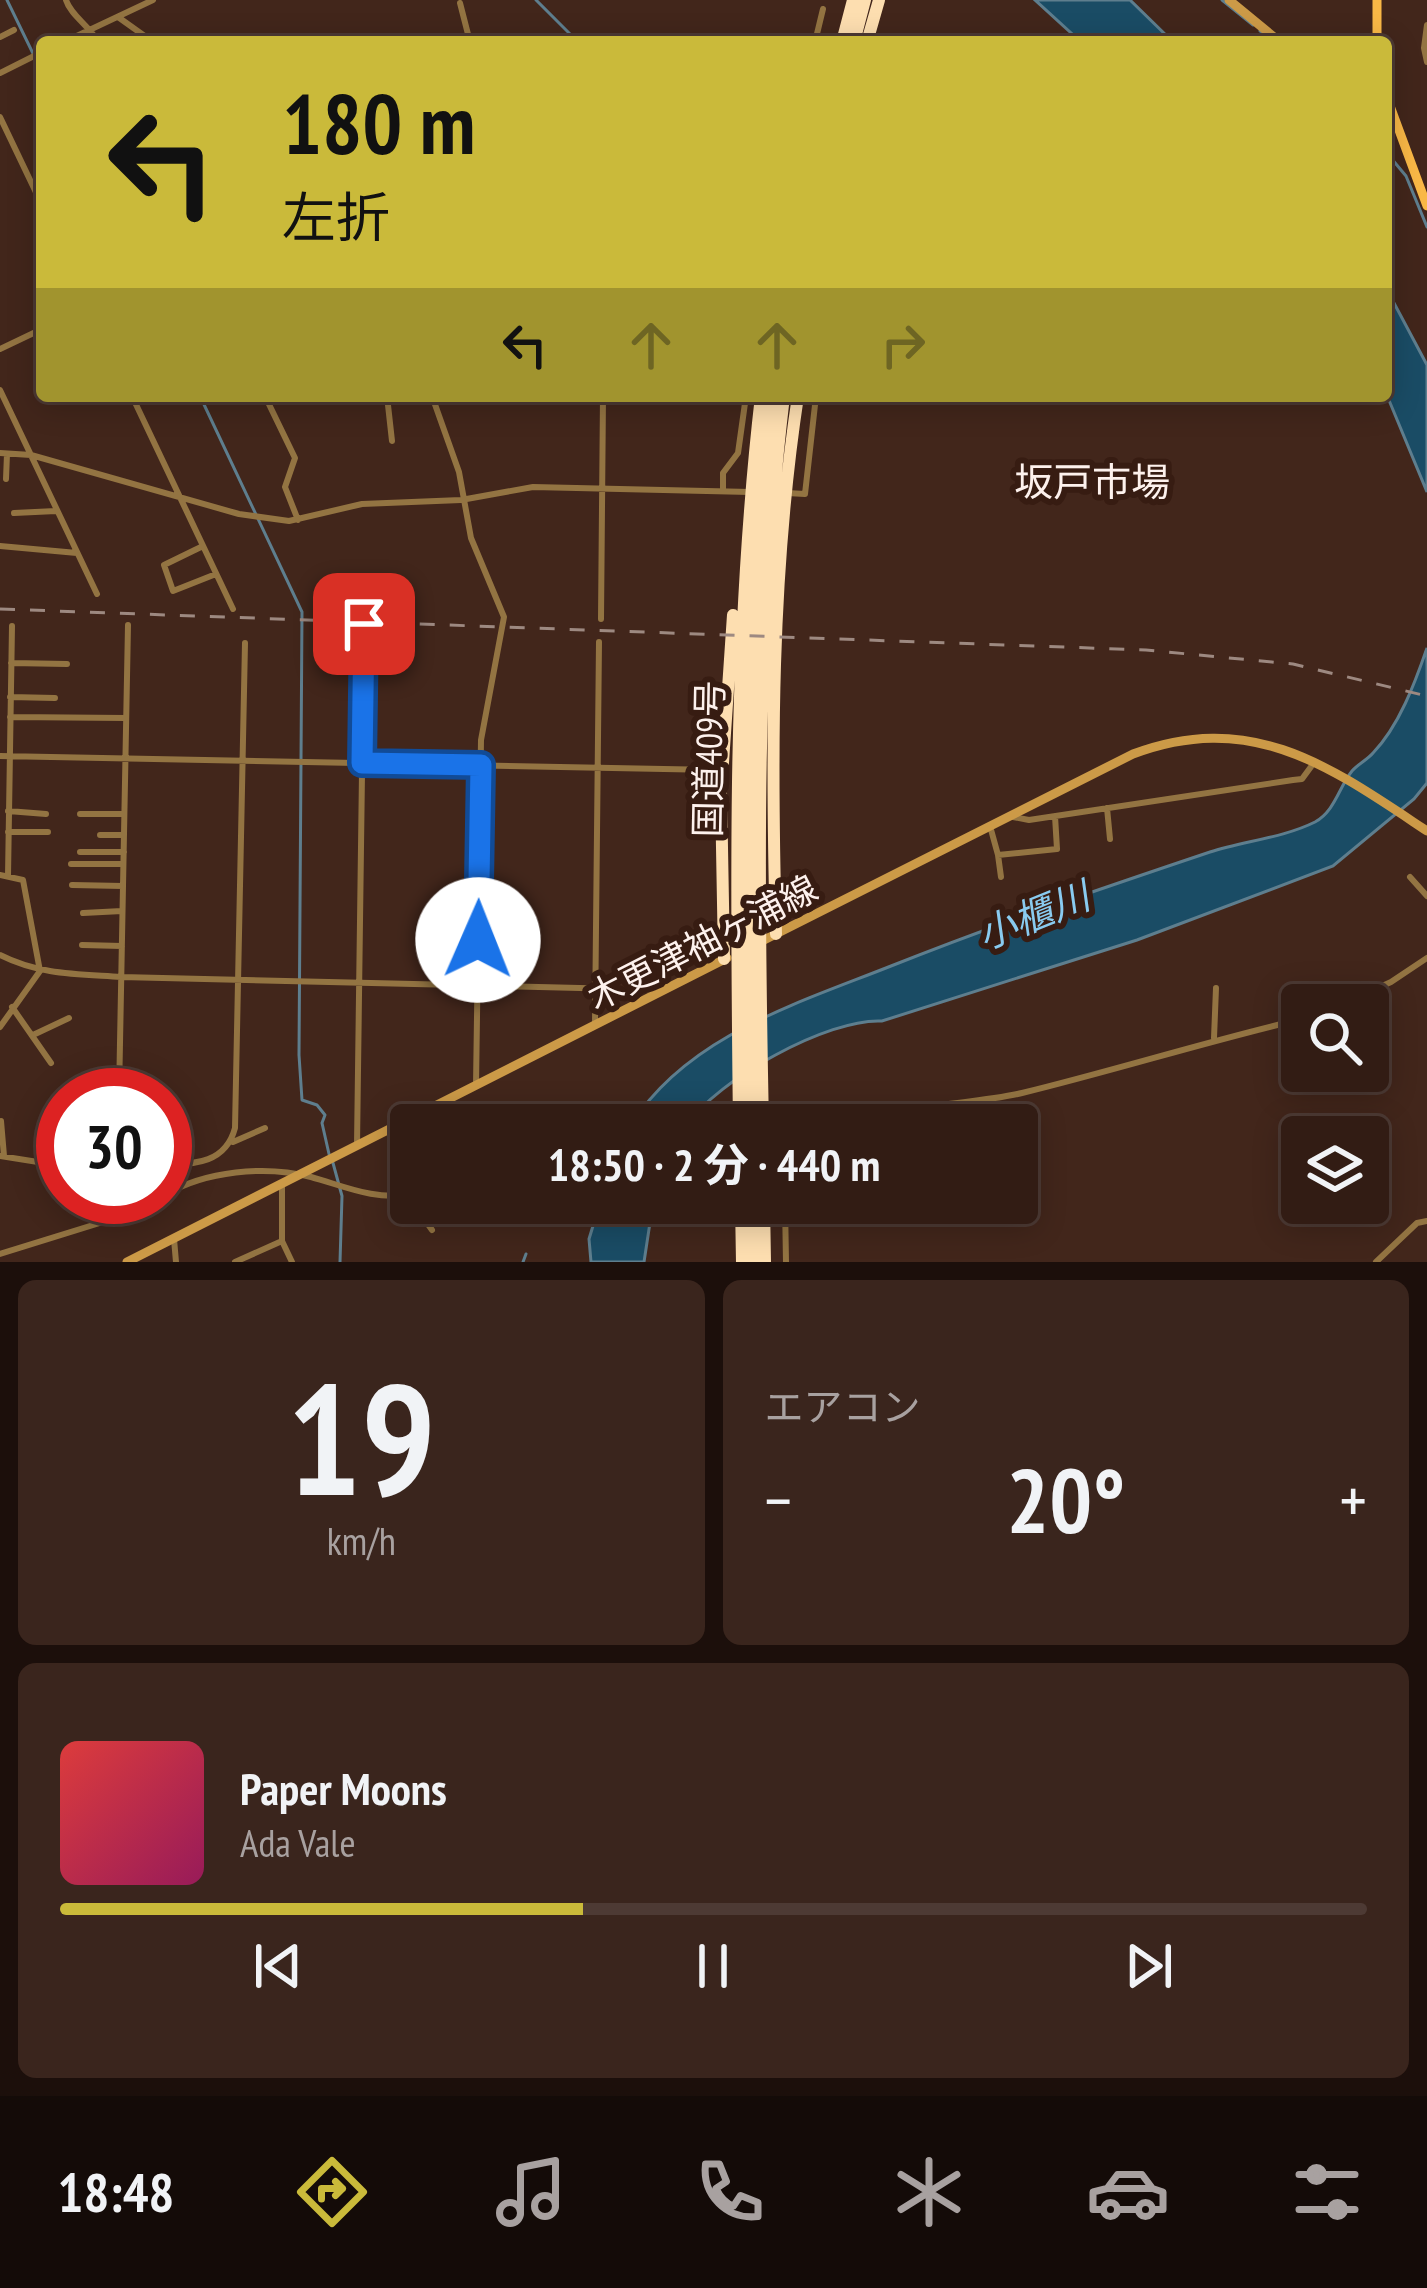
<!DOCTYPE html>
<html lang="ja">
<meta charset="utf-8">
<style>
:root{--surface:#321c14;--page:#3a251d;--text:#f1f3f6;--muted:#a8a1a0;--line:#4d3a34;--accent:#caba3a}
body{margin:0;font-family:"PT Sans Narrow","Noto Sans JP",sans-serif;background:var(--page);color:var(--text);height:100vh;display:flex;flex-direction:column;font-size:45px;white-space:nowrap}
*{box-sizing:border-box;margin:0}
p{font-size:39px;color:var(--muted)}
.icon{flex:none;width:66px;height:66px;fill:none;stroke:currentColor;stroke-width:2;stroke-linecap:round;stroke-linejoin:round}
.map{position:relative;height:1262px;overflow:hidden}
.details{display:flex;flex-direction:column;gap:18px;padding:18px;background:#1c0f0b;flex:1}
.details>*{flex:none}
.banner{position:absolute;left:36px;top:36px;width:1356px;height:366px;border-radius:12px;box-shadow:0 6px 30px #0003,0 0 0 3px var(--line);background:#caba3a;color:#111;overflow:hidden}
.buttons{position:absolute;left:1281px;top:984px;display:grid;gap:24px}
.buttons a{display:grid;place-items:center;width:108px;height:108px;border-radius:12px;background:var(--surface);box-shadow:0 6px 30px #0003,0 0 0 3px var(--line);font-size:60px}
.speed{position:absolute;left:36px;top:1068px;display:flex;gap:24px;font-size:60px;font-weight:700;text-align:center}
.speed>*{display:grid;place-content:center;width:156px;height:156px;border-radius:50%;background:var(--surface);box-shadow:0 6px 30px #0003,0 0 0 3px var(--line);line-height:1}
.speed .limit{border:18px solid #d22;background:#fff;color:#111}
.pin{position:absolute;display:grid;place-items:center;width:102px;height:102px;color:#fff;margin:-51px;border-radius:24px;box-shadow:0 6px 18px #0006}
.me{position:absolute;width:132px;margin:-66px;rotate:1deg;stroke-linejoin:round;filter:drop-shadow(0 0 9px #0008)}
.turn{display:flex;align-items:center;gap:42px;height:252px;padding:0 48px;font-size:54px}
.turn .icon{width:156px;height:156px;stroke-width:2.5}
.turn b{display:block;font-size:84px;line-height:102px}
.lanes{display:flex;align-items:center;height:114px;padding:0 48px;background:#0003;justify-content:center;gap:60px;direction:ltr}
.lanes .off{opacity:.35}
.big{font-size:90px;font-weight:700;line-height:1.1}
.details .card{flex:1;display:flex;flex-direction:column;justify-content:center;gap:18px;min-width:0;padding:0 42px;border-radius:18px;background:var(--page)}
.details .dial{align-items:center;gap:0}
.dial b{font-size:156px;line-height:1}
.song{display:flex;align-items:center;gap:36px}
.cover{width:144px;height:144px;border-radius:18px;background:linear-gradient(135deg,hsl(0 70% 55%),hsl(330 70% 35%))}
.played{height:12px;border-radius:6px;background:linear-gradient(90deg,var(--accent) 40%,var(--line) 40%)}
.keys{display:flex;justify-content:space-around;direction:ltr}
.heat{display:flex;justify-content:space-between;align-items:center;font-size:66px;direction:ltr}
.details .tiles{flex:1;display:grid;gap:18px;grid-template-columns:1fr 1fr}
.card:last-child{grid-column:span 2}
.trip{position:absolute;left:390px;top:1104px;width:648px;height:120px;border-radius:12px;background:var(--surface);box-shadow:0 6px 30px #0003,0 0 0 3px var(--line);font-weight:700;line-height:120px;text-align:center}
.menu{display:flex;height:192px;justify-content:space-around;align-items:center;background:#140b08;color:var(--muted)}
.menu .icon{width:84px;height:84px}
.menu .selected{color:var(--accent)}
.menu b{font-size:54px;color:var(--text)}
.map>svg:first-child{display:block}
.water{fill:#1a4c65;stroke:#5e7e8e;stroke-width:3}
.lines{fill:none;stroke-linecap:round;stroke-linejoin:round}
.stream{stroke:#5e7e8e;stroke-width:3}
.street{stroke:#937442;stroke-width:6}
.secondary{stroke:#cc9a47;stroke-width:9}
.primary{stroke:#f9b846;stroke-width:9}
.highway{stroke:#fddeb0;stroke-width:12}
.rail{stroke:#9d8981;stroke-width:3;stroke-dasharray:15 15;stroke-linecap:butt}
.route-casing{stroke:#114b97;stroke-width:30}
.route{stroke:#1a73e8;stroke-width:21}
.labels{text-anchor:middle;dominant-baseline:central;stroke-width:12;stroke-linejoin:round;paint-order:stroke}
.street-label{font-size:36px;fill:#fdf1ed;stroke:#371c12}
.neighbourhood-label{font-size:39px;fill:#fdf1ed;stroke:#371c12}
.water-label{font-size:39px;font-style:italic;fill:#89cbf0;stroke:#371c12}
</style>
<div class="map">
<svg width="1427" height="1262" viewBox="0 0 1427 1262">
<rect width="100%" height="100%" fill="#42261b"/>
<path class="water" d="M 1035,0 L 1130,0 L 1173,42 L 1081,42 Z
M 1386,288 L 1427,365 L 1427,492 L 1386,393 Z
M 1427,648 L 1427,783 L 1414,799 L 1333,866 L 1137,940 L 882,1021 C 828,1018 717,1080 687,1125 L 631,1125 C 687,1036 798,1003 891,966 C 996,924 1103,888 1210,852 C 1243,841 1283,838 1315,822 C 1335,811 1339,787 1352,771 C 1358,764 1367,760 1373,753 C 1399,726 1415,683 1427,648 Z
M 600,1203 L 653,1203 L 644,1262 L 591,1262 L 589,1239 Z"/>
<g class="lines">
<path class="stream" d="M 7,0 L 42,72
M 536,0 L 578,42
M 1222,0 L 1253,25
M 1260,31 L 1272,42
M 1386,152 L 1406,176 L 1427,227
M 200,396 L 302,612 L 299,1055 L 302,1100 L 317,1105 L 325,1115 L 322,1123 L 329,1154
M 333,1163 L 342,1196 L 340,1262
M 523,1262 L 526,1254"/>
<path class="street" d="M 66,0 C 71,16 90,26 98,42
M 460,3 L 470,42
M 118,17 L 153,42
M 1427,25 L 1424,48 L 1427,62
M 0,37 L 14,30
M 64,42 L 153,0
M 497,42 L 500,42
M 815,42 L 823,9
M 0,73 L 42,52
M 0,117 L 42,205
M 0,349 L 42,329
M 0,390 L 97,594
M 132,396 L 233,609
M 265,396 L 295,458 L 285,487 L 298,520
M 387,396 L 392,441
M 432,396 L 459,472 L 471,538 L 504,617 L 481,740 L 476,1086
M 0,453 L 31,455 L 239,514 L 289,521 L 362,504 L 461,500 L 533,487 L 750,492
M 6,479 L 7,454
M 723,491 L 723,473 L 738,453 L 746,396
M 787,493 L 805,494 L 816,396
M 14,513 L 56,511
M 0,546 L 77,553
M 203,546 L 164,565 L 173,591 L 216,574
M 601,619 L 603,396
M 11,663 L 67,664
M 10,697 L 55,698
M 10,717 L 126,718
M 0,756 L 716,770
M 1107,808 L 1110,839
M 8,811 L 46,814
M 80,814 L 124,814
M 1013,817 L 1029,820 L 1293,780 L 1302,779 L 1313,764
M 990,826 L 998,855
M 8,832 L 48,832
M 100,835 L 124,835
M 80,852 L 124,852
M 71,864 L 123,864
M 0,875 L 23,880 L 40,971 L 0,1027
M 8,876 L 12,626
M 1001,877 L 998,855 L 1057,849 L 1055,816
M 1410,877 L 1427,896
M 72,885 L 123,886
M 83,913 L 122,911
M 82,945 L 122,946
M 0,955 C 39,975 78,974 121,977 L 662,990
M 1341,1005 L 1391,982 L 1427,958
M 12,1007 L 51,1063
M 595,1023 L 599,642
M 33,1035 L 69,1018
M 1214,1038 L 1216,988
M 119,1095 L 128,625
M 974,1102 L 977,1125
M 165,1108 L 178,1108
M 427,1110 L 432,1125
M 1,1121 L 4,1156
M 859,1125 C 902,1103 972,1105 1022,1093 C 1116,1070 1208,1041 1302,1019
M 233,1142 L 265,1128
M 357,1145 L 364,624
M 0,1156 L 63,1166
M 165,1164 C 196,1165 226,1162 235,1128 L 245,643
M 282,1184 L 282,1241 L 292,1262
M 165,1195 C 205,1171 265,1165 311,1177 C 344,1186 375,1201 411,1194
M 413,1203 L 432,1230
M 785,1203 L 786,1262
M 984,1203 L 984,1209
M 174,1239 L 176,1262
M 0,1254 L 119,1217 L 161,1197
M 235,1262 L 282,1241
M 1376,1262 L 1417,1223 L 1427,1221"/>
<path class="secondary" d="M 1229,0 L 1280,42
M 758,943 L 1133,754 C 1253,709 1332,768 1427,831
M 127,1262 L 727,958"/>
<path class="primary" d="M 1377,0 L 1377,42
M 1386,95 L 1427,206"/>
<path class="highway" d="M 842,42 L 853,0
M 854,42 L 865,0
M 867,42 L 879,0
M 776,934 C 771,755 771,573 798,396
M 724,959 L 721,792 L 733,615
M 739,1125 C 736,881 733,639 761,396
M 751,1125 C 746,881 745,639 773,396
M 763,1125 C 758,881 755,639 784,396
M 741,1203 L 742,1262
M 753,1203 L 754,1262
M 764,1203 L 765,1262"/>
<path class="rail" d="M 0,609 L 1146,650 L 1293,664 L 1427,696"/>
</g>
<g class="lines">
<defs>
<path id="route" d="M 364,624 L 362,763 L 481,765 L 478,940"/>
</defs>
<use href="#route" class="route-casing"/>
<use href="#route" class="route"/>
</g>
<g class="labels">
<g class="street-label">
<text transform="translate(708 759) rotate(-89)">国道409号</text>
<text transform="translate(702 942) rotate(-27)">木更津袖ヶ浦線</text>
</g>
<g class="neighbourhood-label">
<text x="1092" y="481">坂戸市場</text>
</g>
<g class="water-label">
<text transform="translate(1033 915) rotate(-22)">小櫃川</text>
</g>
</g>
</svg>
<div class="buttons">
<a><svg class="icon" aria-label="search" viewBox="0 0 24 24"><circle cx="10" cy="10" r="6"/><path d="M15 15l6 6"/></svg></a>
<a><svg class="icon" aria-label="layers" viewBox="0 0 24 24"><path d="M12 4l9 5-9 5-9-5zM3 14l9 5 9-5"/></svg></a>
</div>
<div class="speed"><div class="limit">30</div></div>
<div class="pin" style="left:364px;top:624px;background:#d93025"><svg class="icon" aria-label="arrive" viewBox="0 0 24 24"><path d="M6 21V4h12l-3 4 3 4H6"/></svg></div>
<svg class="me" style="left:478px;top:940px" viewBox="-20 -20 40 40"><circle r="19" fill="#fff"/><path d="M0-13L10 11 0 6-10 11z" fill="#1a73e8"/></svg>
<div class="trip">18:50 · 2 分 · 440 m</div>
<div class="banner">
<div class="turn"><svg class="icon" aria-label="left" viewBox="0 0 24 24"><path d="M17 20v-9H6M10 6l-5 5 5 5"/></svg><div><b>180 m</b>左折</div></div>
<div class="lanes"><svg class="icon" aria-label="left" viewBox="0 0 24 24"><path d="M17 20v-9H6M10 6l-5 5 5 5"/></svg><svg class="icon off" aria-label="ahead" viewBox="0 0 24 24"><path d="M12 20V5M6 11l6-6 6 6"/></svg><svg class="icon off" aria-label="ahead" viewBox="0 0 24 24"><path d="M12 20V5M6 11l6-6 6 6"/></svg><svg class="icon off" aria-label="right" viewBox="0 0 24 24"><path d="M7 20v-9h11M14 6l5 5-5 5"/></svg></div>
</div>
</div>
<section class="details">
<div class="tiles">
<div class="card dial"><b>19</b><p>km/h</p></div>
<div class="card"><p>エアコン</p>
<div class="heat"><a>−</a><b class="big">20°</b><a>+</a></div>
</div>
<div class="card">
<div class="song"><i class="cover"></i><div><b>Paper Moons</b><p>Ada Vale</p></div></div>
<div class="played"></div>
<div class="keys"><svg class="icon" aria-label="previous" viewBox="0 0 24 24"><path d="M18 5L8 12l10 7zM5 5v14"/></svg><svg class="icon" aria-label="pause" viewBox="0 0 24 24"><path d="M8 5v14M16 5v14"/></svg><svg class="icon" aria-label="next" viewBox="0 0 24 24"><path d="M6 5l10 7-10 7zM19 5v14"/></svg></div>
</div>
</div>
</section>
<nav class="menu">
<b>18:48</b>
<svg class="icon selected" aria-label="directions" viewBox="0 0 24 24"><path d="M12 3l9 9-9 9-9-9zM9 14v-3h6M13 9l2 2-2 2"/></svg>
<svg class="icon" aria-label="music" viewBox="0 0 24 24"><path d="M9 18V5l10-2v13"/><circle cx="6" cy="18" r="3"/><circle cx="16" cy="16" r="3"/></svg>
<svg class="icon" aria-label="phone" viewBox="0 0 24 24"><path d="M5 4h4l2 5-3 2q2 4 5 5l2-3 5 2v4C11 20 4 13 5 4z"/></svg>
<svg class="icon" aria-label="climate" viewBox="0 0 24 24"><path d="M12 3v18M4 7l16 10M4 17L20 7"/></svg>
<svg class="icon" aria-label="car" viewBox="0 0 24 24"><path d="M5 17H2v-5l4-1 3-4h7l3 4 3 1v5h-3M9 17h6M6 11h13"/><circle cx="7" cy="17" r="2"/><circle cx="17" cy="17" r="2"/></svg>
<svg class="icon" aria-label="filters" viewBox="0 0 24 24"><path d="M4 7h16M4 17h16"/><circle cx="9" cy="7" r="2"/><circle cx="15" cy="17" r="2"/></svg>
</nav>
